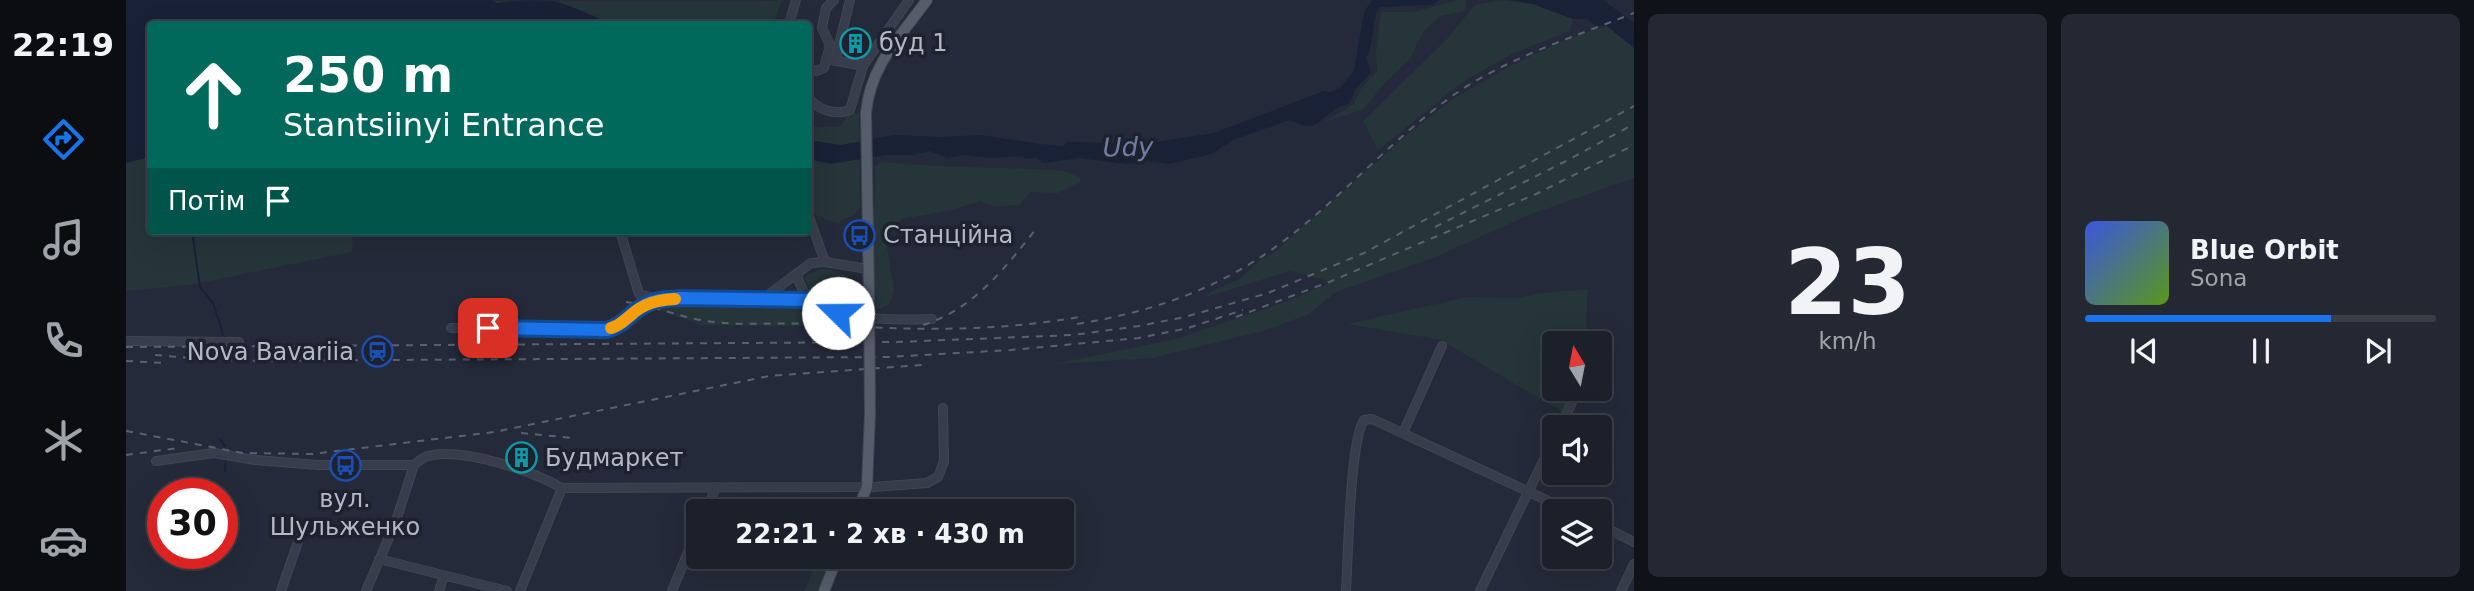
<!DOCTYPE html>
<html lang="uk">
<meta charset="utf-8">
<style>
:root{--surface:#1b202b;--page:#242833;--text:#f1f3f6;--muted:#a0a3a9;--line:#393e47;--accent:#1a73e8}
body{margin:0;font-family:"DejaVu Sans",sans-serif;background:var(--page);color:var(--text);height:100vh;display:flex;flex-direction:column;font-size:26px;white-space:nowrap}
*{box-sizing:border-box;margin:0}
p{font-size:23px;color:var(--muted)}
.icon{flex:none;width:38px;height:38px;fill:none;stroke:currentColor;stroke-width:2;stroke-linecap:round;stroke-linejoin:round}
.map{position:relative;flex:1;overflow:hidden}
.side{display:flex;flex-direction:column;gap:14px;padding:14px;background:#0f1218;width:840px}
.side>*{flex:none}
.guide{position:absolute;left:21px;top:21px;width:665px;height:214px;border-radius:7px;box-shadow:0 7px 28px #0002,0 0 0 2px var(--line);background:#00695c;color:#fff;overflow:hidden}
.needle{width:46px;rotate:350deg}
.tools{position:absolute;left:1416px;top:331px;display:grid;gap:14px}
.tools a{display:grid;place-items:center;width:70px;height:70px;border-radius:7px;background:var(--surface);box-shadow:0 7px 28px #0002,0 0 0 2px var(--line);font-size:35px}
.speed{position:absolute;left:21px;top:478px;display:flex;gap:14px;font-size:35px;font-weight:700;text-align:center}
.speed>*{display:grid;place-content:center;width:91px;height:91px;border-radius:50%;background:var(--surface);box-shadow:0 7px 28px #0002,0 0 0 2px var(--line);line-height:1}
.speed .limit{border:10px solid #d22;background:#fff;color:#111}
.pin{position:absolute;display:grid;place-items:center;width:60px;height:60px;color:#fff;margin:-30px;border-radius:14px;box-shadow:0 4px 10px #0006}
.me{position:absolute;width:77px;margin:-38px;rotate:292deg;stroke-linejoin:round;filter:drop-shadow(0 0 5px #0008)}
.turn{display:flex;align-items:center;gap:24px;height:147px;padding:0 21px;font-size:32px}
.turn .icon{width:91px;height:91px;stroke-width:2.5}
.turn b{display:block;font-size:49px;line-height:60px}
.then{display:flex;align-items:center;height:66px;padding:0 21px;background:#0003;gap:14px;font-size:26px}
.side .card{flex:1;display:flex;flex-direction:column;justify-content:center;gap:10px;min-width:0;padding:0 24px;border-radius:10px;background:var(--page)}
.side .dial{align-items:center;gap:0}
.dial b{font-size:91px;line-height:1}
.song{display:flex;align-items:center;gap:21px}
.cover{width:84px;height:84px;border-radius:10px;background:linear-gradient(135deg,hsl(230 70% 55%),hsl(90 70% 35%))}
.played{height:7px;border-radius:4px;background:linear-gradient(90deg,var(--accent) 70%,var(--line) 70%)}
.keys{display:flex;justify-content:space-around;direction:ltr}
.side .tiles{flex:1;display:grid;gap:14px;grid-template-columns:repeat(2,1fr)}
.trip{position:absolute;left:560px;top:499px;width:388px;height:70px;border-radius:7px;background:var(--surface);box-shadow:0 7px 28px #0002,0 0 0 2px var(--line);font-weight:800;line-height:70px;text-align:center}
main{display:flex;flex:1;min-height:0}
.tabs{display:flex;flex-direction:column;width:126px;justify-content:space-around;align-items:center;background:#0b0d11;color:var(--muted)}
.tabs .icon{width:49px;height:49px}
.tabs .selected{color:var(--accent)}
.tabs b{font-size:32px;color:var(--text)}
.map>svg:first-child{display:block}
.green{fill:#26353a}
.water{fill:#182136}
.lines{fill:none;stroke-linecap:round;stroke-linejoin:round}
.stream{stroke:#182136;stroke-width:2}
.river{stroke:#182136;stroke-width:10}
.minor-casing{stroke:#414652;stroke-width:10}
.major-casing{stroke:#414652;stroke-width:12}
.minor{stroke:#373d4a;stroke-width:8}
.major{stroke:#555c6a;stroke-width:10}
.rail{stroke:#5a6070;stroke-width:2;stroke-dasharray:7 7;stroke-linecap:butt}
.major-bridge-casing{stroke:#414652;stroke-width:12;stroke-linecap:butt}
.major-bridge{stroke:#555c6a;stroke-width:10}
.route-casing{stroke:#114b97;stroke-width:18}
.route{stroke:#1a73e8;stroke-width:12}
.slow{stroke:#f59e0b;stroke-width:12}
.labels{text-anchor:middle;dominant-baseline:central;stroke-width:7;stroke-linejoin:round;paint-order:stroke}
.poi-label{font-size:24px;fill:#b3b8c5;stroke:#1d222e;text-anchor:start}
.water-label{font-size:26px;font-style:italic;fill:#6e7ea2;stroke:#1d222e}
</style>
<main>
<nav class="tabs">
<b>22:19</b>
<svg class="icon selected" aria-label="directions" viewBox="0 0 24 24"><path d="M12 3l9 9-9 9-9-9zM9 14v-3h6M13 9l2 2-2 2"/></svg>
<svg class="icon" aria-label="music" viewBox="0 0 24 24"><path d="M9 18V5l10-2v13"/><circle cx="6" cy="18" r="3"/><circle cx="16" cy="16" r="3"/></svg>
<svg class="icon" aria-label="phone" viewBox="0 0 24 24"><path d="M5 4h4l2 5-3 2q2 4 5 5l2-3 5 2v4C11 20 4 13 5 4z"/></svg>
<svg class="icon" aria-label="climate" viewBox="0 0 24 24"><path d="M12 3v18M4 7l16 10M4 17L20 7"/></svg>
<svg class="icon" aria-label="car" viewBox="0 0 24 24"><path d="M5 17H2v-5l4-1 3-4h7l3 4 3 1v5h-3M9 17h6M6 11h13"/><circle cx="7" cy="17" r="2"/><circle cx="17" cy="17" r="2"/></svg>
</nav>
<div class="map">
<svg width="1508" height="591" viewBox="0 0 1508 591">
<rect width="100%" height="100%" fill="#242a39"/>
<path class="green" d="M 0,0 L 624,2 L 656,0 L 647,24 L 24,24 L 24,231 L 227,231 L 226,252 L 63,285 L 0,291 Z
M 1332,0 L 1340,0 L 1339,11 L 1314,16 L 1297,32 L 1284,59 L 1256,86 L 1238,109 L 1196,123 L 1228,104 L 1234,90 L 1251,71 L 1250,50 L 1255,12 L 1287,12 Z
M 1374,0 L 1407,4 L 1447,19 L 1444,31 L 1386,54 L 1338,81 L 1252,150 L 1237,121 L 1319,41 L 1349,5 Z
M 1481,26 L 1508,48 L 1508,178 L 1403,215 L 1310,257 L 1210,292 L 1183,314 L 1138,331 L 1026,358 L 929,364 L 1050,339 L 1159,302 L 1206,282 L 1164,271 L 1077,298 L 1086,291 L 1114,279 L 1135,259 L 1149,252 L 1275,140 L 1325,100 L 1384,66 L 1443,38 Z
M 724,113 L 733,113 L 734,207 L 728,215 L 714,221 L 713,224 L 689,215 L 683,204 L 683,124 L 689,127 L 713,127 Z
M 756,162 C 813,168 871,167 929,170 L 942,172 L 954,178 L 954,182 L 932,193 L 905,192 L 893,205 L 869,207 L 854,201 L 825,210 L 776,219 L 763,233 L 760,241 L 768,290 L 764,303 L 755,309 L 748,308 L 745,209 L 749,205 L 749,166 Z
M 695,269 C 726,269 732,286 731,314 C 716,307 677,297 679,276 Z
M 1462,289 C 1460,308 1462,324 1459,343 L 1428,343 L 1428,388 L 1445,389 L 1437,412 L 1315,340 L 1222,324 L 1341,297 L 1395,298 L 1408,294 Z
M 638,302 L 689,304 L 707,315 L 731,322 L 669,326 L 575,325 L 535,311 L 530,306 L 537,303 L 585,305 Z
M 693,557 L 707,557 L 694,591 L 678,591 Z"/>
<path class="water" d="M 0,0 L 365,0 L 371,3 C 389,0 409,0 427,1 C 449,6 469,19 491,24 L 24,24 L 24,157 L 0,163 Z
M 1246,0 L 1313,0 L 1306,5 L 1253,7 C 1245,22 1248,47 1240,57 L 1245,72 L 1228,91 L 1227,97 L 1222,104 L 1209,109 L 1189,125 L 1178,126 L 1164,120 L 1109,139 L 1085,154 L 1043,164 L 1020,161 L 1002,164 L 953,158 L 917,163 L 911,158 L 900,159 L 896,156 L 863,158 L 837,155 L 822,158 L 804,151 L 787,155 L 760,155 L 704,164 L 683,159 L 683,140 L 714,145 L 769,135 L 813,137 L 855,135 L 914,144 L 978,150 L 1077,142 L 1112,133 L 1214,88 L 1228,71 L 1238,12 Z
M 1384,0 L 1468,0 L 1508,28 L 1508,48 L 1481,26 L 1469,25 L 1461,19 L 1447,19 L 1407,4 Z"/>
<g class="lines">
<path class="stream" d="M 66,231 L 74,287 L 87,303 L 99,340
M 94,439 L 99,446
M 99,471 L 100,458"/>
<path class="river" d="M 1468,0 L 1508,29
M 943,147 L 1019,149 L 1089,138 L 1199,96"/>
<defs>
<path id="minor" d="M 663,24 L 670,0
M 707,60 L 737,66
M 709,61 L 724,0
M 682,68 L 691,71 L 698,68 L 704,45 L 696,28 L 700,8 L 708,0
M 682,97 C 690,109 709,116 724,110 L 737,66 L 783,0
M 682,214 L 699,262
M 494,231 L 513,294 L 531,299
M 671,273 C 677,325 768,320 806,319
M 638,298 L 686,300
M 325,328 L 480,330 L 495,325 L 518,305 L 533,300 L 621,300 L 638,298 L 685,263 L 699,262 L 742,269
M 0,341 L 113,342
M 1434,427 L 1453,388
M 1277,433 L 1316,346
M 30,461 L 88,453 L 129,460 L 192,465 L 288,465
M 288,465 C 292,462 297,457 302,456 C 336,447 406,471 436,488
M 436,488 L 747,487 L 801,483 L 812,477 L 818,461 L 817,408
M 580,511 L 590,487
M 1474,525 L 1508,542
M 253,559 L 381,591
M 155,591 L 174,536
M 240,591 L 270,521 L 288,465
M 313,591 L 318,576
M 394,591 L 436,488
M 546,591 L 572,528
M 1220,591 C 1222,560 1224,439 1238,420 L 1246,419 L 1444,511
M 1354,591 L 1428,439
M 1495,591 L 1508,564"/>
<path id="major" d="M 743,296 L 740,113 C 744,66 774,37 801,0
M 731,511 L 741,487 L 744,413
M 698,591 L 712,556"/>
</defs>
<use href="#minor" class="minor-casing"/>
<use href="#major" class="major-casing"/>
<use href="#minor" class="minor"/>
<use href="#major" class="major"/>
<path class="rail" d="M 1309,227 L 1442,160 L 1508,124
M 500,302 C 530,306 558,319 588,322 C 619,326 652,322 684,324 C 779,330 865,333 959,316
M 1110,317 L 1203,282 L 1410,194 L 1508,145
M 951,324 C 1043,309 1113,281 1185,219 C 1233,178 1277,131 1329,94 C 1383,57 1448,37 1508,13
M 797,325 C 848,309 878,269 910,229
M 0,347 L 770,342 L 947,335 L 1013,326 L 1059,317 L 1142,293 L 1238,253 L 1508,106
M 29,355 L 101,361 L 762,357 L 885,350 L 1013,338 L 1062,328 L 1117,310
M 0,361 L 40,363
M 0,431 L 117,453 L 186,454 L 368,432 L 643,376 L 797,365
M 395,433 L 447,438
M 0,455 L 52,448"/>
<defs>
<path id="major-bridge" d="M 743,296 L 744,413"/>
</defs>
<use href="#major-bridge" class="major-bridge-casing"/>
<use href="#major-bridge" class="major-bridge"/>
</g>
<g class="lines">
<defs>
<path id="route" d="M 362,328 L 481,330 C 500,324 502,314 519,305 C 529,299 541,299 553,298 L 686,300 L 712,313"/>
</defs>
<use href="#route" class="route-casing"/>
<use href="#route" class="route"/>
<path class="slow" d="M 485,328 C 495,325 497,321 505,315 C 518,303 532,300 549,299"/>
</g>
<defs>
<symbol id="building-ring" viewBox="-11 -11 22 22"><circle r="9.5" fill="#1d222e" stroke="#0f9aa8" stroke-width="1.5"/><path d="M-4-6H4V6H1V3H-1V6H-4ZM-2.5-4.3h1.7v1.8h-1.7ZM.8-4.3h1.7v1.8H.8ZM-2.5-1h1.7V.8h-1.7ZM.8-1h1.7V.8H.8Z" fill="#0f9aa8"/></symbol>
<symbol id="bus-ring" viewBox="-11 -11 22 22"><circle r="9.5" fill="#1d222e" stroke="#1a4fb4" stroke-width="1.5"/><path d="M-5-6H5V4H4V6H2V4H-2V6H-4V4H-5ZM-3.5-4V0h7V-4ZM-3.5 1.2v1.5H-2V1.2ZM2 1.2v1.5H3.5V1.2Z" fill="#1a4fb4"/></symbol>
<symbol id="station-ring" viewBox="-11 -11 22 22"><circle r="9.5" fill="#1d222e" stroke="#1a4fb4" stroke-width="1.5"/><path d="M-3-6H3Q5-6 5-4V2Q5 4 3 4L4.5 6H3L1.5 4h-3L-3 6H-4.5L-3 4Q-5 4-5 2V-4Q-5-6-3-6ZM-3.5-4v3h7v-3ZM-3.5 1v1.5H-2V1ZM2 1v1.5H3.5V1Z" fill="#1a4fb4"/></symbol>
</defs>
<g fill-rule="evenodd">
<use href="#building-ring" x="712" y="26" width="35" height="35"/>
<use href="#bus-ring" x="716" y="218" width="35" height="35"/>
<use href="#station-ring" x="234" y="334" width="35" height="35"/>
<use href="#building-ring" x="378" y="440" width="35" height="35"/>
<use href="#bus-ring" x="202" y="448" width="35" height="35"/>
</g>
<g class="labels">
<g class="poi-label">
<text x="753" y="43">буд 1</text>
<text x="757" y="235">Станційна</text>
<text x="228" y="352" text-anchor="end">Nova Bavarіia</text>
<text x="419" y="458">Будмаркет</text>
<text x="219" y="499" text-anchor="middle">вул.<tspan x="219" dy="28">Шульженко</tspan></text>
</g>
<g class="water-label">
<text transform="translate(1002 147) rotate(-1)">Udy</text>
</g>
</g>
</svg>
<div class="tools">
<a><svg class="needle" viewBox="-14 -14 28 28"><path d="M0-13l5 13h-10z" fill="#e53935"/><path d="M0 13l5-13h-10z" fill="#a0a3a9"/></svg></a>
<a><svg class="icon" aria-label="sound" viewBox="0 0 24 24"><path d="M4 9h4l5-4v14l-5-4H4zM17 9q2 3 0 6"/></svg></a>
<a><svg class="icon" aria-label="layers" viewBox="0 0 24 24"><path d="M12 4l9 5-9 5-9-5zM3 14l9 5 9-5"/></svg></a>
</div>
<div class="speed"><div class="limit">30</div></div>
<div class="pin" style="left:362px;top:328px;background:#d93025"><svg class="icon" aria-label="arrive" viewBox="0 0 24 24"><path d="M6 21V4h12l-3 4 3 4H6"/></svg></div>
<svg class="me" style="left:712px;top:313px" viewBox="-20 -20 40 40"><circle r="19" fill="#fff"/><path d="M0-13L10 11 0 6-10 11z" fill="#1a73e8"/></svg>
<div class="trip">22:21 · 2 хв · 430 m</div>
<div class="guide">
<div class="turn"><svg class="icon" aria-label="ahead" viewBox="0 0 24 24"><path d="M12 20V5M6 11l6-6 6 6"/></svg><div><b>250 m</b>Stantsiinyi Entrance</div></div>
<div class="then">Потім<svg class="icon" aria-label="arrive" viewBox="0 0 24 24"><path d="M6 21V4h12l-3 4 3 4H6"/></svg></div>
</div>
</div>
<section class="side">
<div class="tiles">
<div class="card dial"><b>23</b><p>km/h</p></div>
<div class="card">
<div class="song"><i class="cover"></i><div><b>Blue Orbit</b><p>Sona</p></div></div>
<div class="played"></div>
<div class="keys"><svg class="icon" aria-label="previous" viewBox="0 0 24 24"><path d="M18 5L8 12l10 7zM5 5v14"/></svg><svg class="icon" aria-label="pause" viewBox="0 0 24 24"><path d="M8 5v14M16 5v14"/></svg><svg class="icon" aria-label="next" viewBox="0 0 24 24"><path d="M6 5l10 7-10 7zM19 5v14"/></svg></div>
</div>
</div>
</section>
</main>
